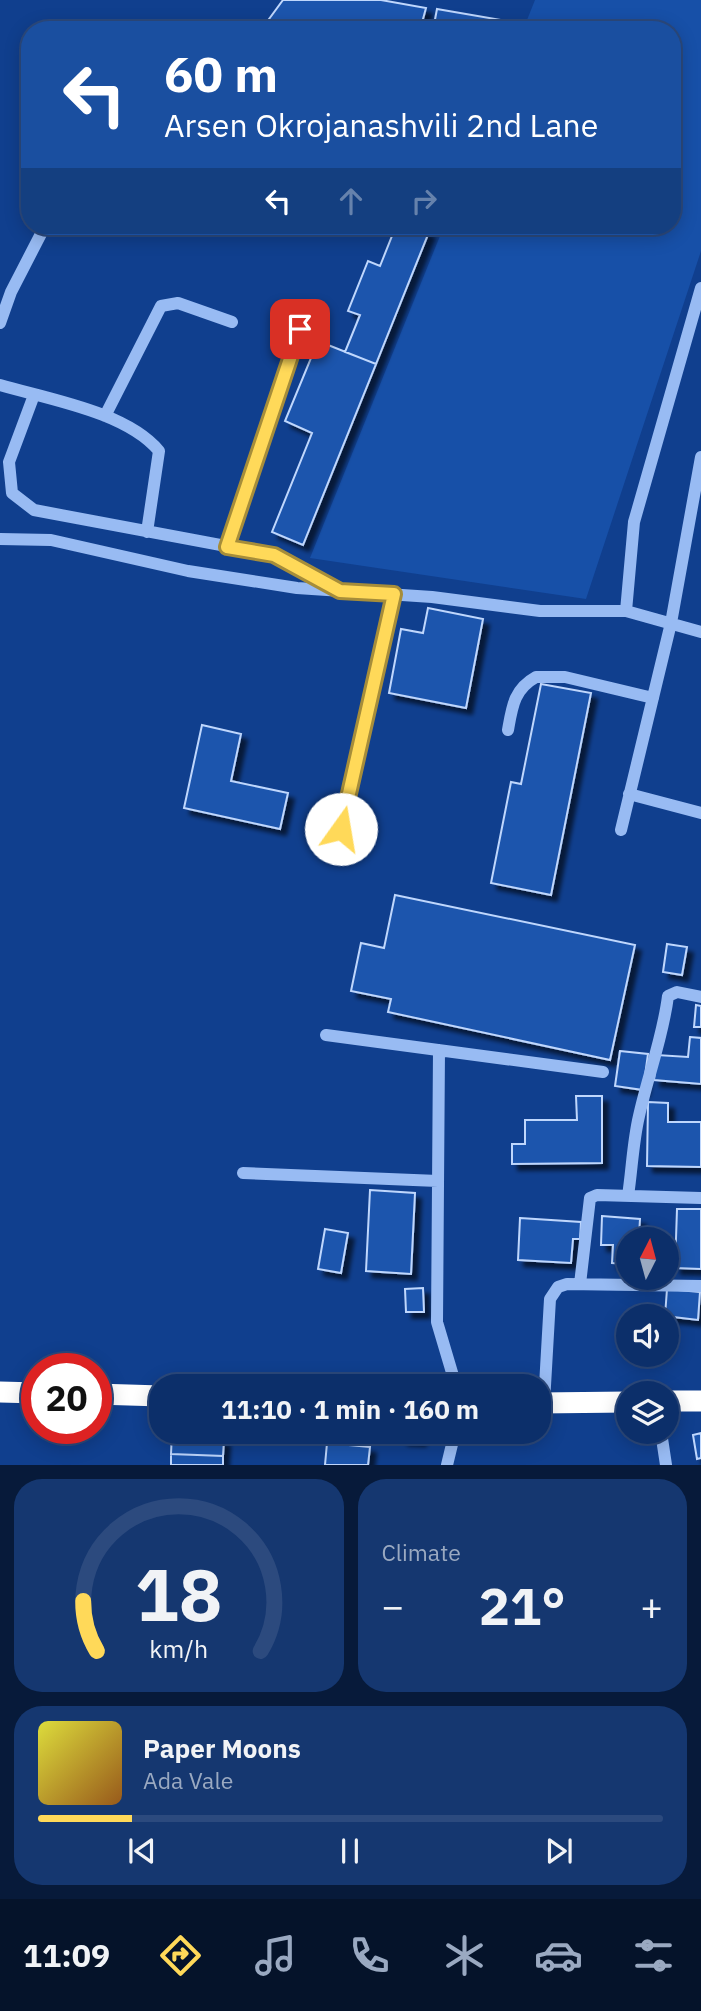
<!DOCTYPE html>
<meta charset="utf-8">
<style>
:root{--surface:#0c2f6a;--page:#153770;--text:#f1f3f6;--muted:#9aa9c1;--line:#2c4a7e;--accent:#ffd959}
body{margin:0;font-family:"IBM Plex Sans",sans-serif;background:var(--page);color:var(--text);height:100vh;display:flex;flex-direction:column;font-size:26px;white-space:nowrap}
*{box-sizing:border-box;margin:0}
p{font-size:23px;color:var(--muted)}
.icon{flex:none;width:38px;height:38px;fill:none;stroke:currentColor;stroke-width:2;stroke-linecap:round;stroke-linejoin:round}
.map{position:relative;height:1465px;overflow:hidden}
.drawer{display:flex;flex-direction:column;gap:14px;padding:14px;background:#071a3a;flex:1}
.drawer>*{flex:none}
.hud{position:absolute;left:21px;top:21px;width:660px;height:214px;border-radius:28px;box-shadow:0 4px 18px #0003,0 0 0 2px var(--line);background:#1a4fa0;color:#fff;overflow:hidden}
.needle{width:46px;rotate:6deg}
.fabs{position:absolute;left:616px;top:1227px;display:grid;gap:14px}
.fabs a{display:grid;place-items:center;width:63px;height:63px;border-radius:50%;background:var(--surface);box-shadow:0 4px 18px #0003,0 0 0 2px var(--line);font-size:35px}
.speed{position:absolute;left:21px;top:1353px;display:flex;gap:14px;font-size:35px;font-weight:700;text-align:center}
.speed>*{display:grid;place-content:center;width:91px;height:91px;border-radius:50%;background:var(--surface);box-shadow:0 4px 18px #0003,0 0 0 2px var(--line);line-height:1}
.speed .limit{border:10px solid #d22;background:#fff;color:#111}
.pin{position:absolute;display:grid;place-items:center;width:60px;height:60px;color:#fff;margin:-30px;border-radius:14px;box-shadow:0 4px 10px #0006}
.me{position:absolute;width:77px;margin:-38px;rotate:13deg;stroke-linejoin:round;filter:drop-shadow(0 0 5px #0008)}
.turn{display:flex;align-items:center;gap:24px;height:147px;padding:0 28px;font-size:32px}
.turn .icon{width:91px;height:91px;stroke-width:2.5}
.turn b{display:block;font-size:49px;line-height:60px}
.lanes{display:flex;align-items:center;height:66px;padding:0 28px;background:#0003;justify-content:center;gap:35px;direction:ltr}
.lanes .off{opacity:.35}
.big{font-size:52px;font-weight:700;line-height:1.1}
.drawer .tile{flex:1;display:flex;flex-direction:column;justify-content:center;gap:10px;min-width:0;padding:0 24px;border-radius:28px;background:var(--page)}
.drawer .dial{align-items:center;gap:0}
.dial svg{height:182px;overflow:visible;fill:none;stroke:var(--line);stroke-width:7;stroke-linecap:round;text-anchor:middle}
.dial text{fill:var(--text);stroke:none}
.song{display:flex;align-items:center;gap:21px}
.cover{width:84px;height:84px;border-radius:10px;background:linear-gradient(135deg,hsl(60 70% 55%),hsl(30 70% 35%))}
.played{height:7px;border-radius:4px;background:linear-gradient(90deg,var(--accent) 15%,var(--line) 15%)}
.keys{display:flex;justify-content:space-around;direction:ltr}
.heat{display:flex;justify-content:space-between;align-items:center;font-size:38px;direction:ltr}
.drawer .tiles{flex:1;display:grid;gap:14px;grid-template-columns:1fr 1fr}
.tile:last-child{grid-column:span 2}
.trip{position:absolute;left:149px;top:1374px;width:402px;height:70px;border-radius:28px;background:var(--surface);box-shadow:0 4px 18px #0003,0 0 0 2px var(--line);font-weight:700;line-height:70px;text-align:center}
.dock{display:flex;height:112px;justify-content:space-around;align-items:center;background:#05132a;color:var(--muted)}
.dock .icon{width:49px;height:49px}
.dock .active{color:var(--accent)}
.dock b{font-size:32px;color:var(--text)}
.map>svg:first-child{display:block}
.green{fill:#1750a8}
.building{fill:#1d55ad;stroke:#bfd7fd;stroke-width:2;filter:url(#shadow)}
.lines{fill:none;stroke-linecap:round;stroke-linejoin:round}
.minor{stroke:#98bbf3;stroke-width:12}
.highway{stroke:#fff;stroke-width:21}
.route-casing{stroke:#a68d3a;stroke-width:18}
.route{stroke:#ffd959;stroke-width:12}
</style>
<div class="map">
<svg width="701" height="1465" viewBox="0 0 701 1465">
<defs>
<filter id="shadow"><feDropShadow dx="6" dy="6" stdDeviation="2" flood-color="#0009"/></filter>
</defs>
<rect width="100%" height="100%" fill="#103f8e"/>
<path class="green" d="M 535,0 L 701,0 L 701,251 L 586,599 L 310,558 L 444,226 L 672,226 L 672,30 L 523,30 Z"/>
<path class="building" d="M 283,0 L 381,0 L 426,8 L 420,30 L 261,30 Z
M 437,9 L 512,22 L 509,30 L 433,30 Z
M 396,226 L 414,226 L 429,232 L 376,364 L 345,352 L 360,315 L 348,311 L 368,261 L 380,266 Z
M 318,341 L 376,364 L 303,545 L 272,532 L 312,433 L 285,421 Z
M 428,608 L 483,619 L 466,708 L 389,693 L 401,629 L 423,633 Z
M 541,684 L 591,693 L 551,895 L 491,883 L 511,782 L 521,784 Z
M 202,725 L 241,734 L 231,781 L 288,793 L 280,829 L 184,808 Z
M 395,895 L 635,945 L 610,1060 L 388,1012 L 391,999 L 351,991 L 361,943 L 384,948 Z
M 667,944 L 687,947 L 682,975 L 663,972 Z
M 696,1005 L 701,1006 L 701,1027 L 694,1027 Z
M 690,1037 L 701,1038 L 701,1084 L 654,1080 L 657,1055 L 688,1057 Z
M 620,1051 L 648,1054 L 643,1090 L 615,1086 Z
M 576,1096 L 602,1096 L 602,1163 L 512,1164 L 512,1144 L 525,1144 L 525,1120 L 577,1120 Z
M 648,1102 L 668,1103 L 668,1122 L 701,1122 L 701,1167 L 647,1166 Z
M 370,1190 L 415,1193 L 411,1274 L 366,1271 Z
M 677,1209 L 701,1209 L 701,1269 L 675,1268 Z
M 602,1216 L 640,1219 L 639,1235 L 657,1236 L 657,1239 L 628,1239 L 628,1264 L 612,1263 L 613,1245 L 601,1245 Z
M 520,1218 L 581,1222 L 580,1239 L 573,1239 L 571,1263 L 518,1260 Z
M 325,1229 L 348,1233 L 341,1273 L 318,1269 Z
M 423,1288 L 424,1312 L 406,1312 L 405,1289 Z
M 667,1289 L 700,1292 L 698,1320 L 665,1316 Z
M 172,1432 L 198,1432 L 198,1439 L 224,1440 L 223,1456 L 171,1454 Z
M 403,1432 L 420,1432 L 420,1440 L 402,1439 Z
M 701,1433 L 701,1458 L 697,1459 L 693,1435 Z
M 327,1443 L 370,1447 L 368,1465 L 325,1465 Z
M 171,1454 L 223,1456 L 223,1465 L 171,1465 Z"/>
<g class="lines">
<path class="minor" d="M 368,226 L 370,226
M 701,288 L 634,522 L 626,611 L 701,632
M 0,323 L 11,292 L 45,226
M 0,385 C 48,399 127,412 159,451 L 147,532
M 34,395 L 9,462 L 12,493 L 34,510 L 274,555 L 336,589
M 105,416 L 161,306 L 178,303 L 232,322
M 0,539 L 51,540 L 188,571 L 297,588 L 432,597 L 540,611 L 626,611
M 227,547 L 300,329
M 508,730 C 512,707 514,689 536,677 L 565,677 L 653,698
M 629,794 L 701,813
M 341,829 L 394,594
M 621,830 L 671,623 L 701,457
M 326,1035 L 603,1072
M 439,1050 L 437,1322 L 456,1386
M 243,1173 L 438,1181
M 628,1196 C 632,1169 633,1141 639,1116 C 648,1075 663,1037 668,996 L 677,992 L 701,997
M 580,1284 L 590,1198 L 597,1195 L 701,1198
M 544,1403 L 550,1299 L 558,1287 L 567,1284 L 701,1286
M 661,1432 L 666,1465
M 447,1465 L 455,1432"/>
<path class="highway" d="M 0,1392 L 37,1393
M 96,1394 L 161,1396
M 667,1401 L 701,1401
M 539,1403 L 628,1402"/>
</g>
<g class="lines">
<defs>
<path id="route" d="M 300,329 L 227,547 L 274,555 L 340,591 L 394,594 L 341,829"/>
</defs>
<use href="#route" class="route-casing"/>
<use href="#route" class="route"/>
</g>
</svg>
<div class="fabs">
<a><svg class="needle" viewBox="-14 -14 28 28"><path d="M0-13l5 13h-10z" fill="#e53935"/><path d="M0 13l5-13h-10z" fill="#9aa9c1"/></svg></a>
<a><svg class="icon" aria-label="sound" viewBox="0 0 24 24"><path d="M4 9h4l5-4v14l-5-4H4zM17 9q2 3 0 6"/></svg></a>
<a><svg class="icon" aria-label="layers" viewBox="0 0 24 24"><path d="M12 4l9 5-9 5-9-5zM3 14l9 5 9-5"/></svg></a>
</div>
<div class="speed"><div class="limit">20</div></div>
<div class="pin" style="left:300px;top:329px;background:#d93025"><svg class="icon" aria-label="arrive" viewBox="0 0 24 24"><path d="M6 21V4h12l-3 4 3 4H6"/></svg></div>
<svg class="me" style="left:341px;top:829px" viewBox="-20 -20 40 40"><circle r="19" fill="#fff"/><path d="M0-13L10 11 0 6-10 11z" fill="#ffd959"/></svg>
<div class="trip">11:10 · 1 min · 160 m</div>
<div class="hud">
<div class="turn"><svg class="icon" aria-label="left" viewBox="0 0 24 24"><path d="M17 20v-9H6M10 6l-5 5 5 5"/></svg><div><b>60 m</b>Arsen Okrojanashvili 2nd Lane</div></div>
<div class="lanes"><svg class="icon" aria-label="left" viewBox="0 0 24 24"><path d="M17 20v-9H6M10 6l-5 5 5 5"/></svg><svg class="icon off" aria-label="ahead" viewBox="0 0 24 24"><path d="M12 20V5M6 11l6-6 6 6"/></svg><svg class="icon off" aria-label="right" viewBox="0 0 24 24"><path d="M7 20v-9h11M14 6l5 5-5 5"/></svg></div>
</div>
</div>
<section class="drawer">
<div class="tiles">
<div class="tile dial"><svg viewBox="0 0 100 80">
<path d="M14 69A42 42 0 1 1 86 69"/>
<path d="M14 69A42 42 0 0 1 8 47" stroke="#ffd959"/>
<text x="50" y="56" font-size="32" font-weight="700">18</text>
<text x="50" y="72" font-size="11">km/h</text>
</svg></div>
<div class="tile"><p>Climate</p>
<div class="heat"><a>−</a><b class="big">21°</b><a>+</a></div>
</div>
<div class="tile">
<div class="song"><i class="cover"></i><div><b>Paper Moons</b><p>Ada Vale</p></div></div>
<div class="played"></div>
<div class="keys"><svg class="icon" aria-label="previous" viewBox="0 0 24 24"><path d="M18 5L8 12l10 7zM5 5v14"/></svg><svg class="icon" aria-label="pause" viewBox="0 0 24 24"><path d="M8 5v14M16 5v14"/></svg><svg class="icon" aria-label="next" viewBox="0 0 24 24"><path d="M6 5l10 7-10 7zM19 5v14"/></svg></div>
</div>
</div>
</section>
<nav class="dock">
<b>11:09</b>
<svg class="icon active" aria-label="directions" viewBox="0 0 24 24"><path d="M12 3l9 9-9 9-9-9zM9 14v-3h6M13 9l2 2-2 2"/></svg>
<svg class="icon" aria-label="music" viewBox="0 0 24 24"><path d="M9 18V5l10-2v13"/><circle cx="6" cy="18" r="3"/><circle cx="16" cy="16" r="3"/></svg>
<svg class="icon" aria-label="phone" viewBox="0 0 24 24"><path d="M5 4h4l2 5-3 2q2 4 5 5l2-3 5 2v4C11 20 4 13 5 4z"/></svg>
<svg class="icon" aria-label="climate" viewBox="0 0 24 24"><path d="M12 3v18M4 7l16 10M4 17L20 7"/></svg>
<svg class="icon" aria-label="car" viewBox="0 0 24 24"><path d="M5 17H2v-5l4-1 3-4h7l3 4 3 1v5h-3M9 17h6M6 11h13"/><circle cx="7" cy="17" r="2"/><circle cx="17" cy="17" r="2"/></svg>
<svg class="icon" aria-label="filters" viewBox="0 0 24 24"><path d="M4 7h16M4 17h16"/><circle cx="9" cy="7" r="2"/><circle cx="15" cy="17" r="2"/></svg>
</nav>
